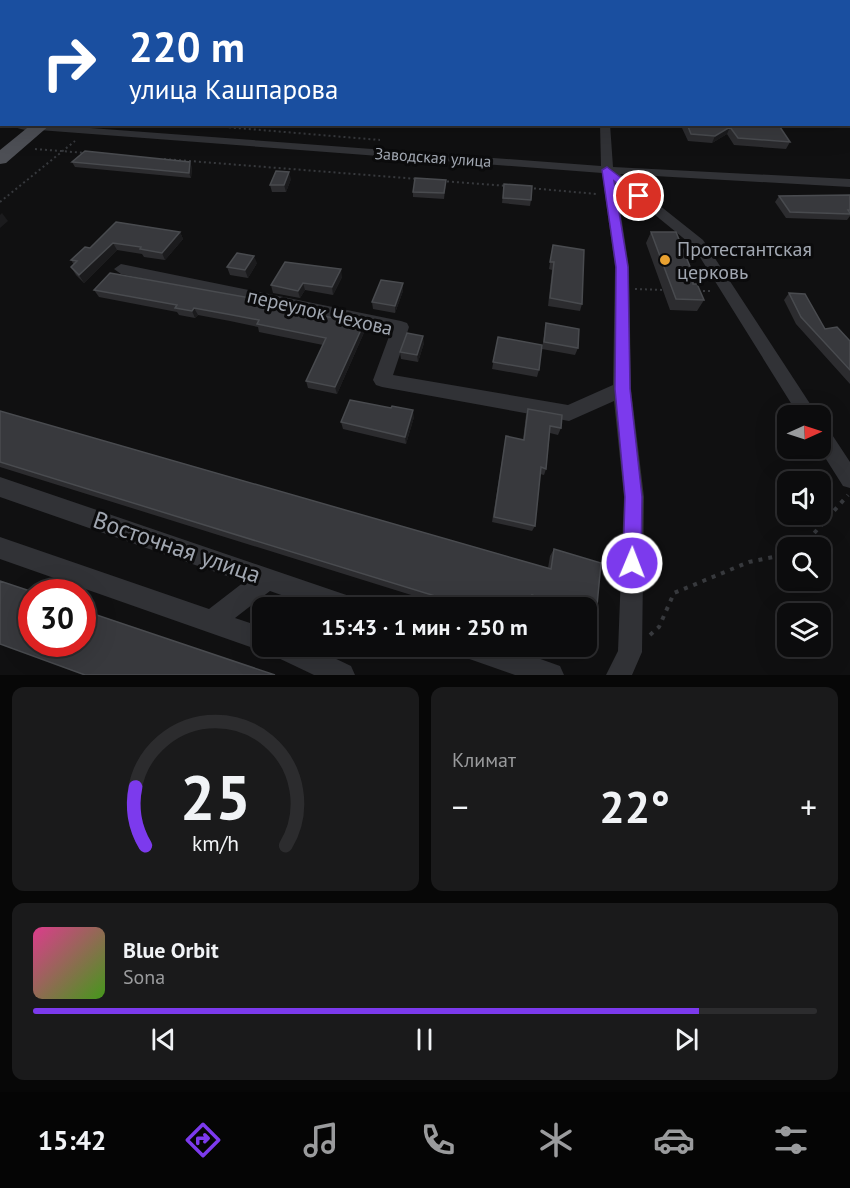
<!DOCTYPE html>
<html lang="ru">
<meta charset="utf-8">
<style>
:root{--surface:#0c0c0d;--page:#1a1a1b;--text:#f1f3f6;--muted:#9a9b9d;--line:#2c2c2e;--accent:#7c3aed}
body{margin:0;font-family:"PT Sans",sans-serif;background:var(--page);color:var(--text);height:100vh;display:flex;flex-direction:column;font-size:22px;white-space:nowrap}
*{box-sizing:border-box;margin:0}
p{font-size:20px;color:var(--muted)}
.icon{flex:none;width:33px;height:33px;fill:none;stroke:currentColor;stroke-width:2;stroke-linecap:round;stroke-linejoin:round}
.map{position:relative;height:675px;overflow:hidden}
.sheet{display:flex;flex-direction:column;gap:12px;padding:12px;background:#070707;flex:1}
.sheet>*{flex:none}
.banner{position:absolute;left:0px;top:0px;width:850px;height:126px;box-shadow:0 6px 24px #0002,0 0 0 2px var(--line);background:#1a4fa0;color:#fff;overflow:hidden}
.needle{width:39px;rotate:87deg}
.buttons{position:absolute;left:777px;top:405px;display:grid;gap:12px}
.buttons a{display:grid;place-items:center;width:54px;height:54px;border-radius:12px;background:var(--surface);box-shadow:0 6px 24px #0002,0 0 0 2px var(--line);font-size:30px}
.speed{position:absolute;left:18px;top:579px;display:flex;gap:12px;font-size:30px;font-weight:700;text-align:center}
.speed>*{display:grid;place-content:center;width:78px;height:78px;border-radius:50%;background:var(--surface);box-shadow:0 6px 24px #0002,0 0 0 2px var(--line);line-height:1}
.speed .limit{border:9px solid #d22;background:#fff;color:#111}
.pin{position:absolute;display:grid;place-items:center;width:51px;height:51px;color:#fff;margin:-26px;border:3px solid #fff;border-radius:50%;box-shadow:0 2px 6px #0007}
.me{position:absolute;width:66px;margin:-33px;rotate:1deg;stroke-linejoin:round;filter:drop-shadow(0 0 4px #0008)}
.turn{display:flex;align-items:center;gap:21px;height:126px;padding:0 30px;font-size:27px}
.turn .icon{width:78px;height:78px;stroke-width:2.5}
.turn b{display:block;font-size:42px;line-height:51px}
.big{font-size:45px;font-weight:700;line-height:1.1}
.sheet .widget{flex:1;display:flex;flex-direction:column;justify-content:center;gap:9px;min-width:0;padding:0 21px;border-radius:12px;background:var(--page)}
.sheet .dial{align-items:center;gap:0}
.dial svg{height:156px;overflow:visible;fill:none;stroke:var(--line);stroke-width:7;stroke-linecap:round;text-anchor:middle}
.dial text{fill:var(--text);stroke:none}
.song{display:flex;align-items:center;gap:18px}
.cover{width:72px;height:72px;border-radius:9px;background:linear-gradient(135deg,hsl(330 70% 55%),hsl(100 70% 35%))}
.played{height:6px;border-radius:3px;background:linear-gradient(90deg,var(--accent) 85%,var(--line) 85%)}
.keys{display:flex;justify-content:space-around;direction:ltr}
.heat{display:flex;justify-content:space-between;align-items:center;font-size:33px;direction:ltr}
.sheet .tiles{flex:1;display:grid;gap:12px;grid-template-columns:1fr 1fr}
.widget:last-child{grid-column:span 2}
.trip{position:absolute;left:252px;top:597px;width:345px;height:60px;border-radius:12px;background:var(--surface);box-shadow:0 6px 24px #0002,0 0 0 2px var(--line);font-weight:700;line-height:60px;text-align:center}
.tab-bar{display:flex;height:96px;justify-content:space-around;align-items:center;background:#050505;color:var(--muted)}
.tab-bar .icon{width:42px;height:42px}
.tab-bar .selected{color:var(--accent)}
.tab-bar b{font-size:27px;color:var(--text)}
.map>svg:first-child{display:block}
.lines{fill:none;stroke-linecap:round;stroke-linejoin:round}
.path-far1{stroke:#37393d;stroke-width:2;stroke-dasharray:2 3;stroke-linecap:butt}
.path{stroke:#37393d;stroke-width:4;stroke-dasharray:4 6;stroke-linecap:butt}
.minor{fill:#313236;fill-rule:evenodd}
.tertiary{fill:#313236;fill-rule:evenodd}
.primary{fill:#4d4f55;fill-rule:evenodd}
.wall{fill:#2c2c2f}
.shaded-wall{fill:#1b1b1d}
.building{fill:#38393d;stroke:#494b4f;stroke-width:1.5}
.route{fill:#7c3aed;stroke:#51269a;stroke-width:1.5}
.poi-dot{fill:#e9a130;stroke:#0b0b0c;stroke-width:2}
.labels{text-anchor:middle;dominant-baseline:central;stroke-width:6;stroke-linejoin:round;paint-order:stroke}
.far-street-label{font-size:16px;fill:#a1a7b1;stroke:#0b0b0c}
.poi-label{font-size:20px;fill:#a1a7b1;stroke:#0b0b0c;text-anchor:start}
.street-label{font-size:20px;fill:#a1a7b1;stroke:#0b0b0c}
.near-street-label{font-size:24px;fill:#a1a7b1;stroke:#0b0b0c}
</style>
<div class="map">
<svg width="850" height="675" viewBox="0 0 850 675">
<rect width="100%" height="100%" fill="#101011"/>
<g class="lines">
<path class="path-far1" d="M 189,124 L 380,140
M 35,149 L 86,153
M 164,159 L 418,179
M 442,181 L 507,186
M 529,188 L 597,194
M 0,202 L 75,141
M 635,289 L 665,290
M 698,291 L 713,291"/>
<path class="path" d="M 801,548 L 848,495
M 650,635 L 659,627 L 674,593 L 749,562 L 788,554"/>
<path class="minor" d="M 605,0 L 613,0 L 604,2 Z
M 849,33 L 850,33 L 850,39 L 849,39 Z
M 36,124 L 601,166 L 600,124 L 610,124 L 613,167 L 850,179 L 850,187 L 620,174 L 703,240 L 818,416 L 799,416 L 693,246 L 616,183 L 629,267 L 631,389 L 644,497 L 642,652 L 632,675 L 606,675 L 618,651 L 624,497 L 614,401 L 569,421 L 382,387 L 376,385 L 373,380 L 391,331 L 121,274 L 114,269 L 121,264 L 401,321 L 407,323 L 409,327 L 393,375 L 568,405 L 613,385 L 615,267 L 602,173 L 39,130 L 33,127 Z
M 820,425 L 827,427 L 850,462 L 850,488 L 843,486 L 819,448 Z
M 0,477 L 361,600 L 365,608 L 318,608 L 270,591 L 235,618 L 262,627 L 262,646 L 309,646 L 351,666 L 355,675 L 314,675 L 272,655 L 270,648 L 262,651 L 0,559 L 0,537 L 209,609 L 244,582 L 0,497 Z
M 455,646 L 504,646 L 560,666 L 564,675 L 515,675 L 458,655 Z"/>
<path class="tertiary" d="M 9,124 L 44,124 L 46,127 C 38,134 18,130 9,124 Z"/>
<path class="primary" d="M 200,0 L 213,0 L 199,2 Z
M 32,124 L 51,124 L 6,163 L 0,164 L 0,150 Z"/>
</g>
<path class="wall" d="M 683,124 L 761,124 L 790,142 L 786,149 L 734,145 L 727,134 L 712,143 L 688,141 L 682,128 Z
M 72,162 L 192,167 L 191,178 L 75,167 Z
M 291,179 L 286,192 L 272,192 L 270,185 Z
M 446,180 L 444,199 L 413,197 L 413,192 Z
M 504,184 L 531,200 L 530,206 L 502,203 Z
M 850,195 L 850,216 L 847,220 L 786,218 L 775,202 L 779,196 Z
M 116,222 L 180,232 L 183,239 L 165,260 L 144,257 L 142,254 L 117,250 L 84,283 L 76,275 L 71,267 L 74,265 L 71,260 L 90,248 Z
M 651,232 L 693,284 L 704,300 L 697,311 L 670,310 L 646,243 Z
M 553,245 L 582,304 L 580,311 L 548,306 L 552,270 L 549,269 Z
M 257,263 L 248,278 L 230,275 L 227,267 Z
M 342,277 L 333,295 L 305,290 L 300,298 L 273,293 L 271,285 Z
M 94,290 L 290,305 L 292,310 L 340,319 L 365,321 L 366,328 L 337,394 L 308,388 L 306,381 L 323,345 L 259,332 L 258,327 L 230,321 L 198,315 L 195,318 L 179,315 L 177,312 L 99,297 Z
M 403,291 L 395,313 L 373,309 L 372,302 Z
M 789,293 L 825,329 L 850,341 L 850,384 L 796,324 L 784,300 Z
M 546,323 L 578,348 L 575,355 L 542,349 Z
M 498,337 L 539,370 L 537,377 L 492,369 Z
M 424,343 L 418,362 L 401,359 L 400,352 Z
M 528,409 L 561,428 L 558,435 L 550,433 L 546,469 L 544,475 L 540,474 L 535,526 L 532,531 L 492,522 L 506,436 L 523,440 L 526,415 Z
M 0,411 L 548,568 L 550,556 L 554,549 L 596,616 L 590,621 L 586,620 L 586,608 L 548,608 L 531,602 L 530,608 L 453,608 L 0,467 Z
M 414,417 L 406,444 L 343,429 L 341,422 Z"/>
<path class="shaded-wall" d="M 730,127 L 727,134 L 712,143 L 715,136 Z
M 190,162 L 192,167 L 191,178 L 189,173 Z
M 289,172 L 291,179 L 286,192 L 284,185 Z
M 2,213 L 8,221 L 0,228 L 0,215 Z
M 180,232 L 183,239 L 165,260 L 162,253 Z
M 113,243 L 117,250 L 84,283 L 79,275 Z
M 254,256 L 257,263 L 248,278 L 245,270 Z
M 341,269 L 342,277 L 333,295 L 332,287 Z
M 303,283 L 305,290 L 300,298 L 298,291 Z
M 403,283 L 403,291 L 395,313 L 395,306 Z
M 194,308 L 198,315 L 195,318 L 192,311 Z
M 365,321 L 366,328 L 337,394 L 335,387 Z
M 423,336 L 424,343 L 418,362 L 417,355 Z
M 413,410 L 414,417 L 406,444 L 405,437 Z"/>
<path class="building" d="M 236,0 L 265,0 L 263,2 L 234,2 Z
M 300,0 L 353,1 L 353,0 L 495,0 L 495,2 L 298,2 Z
M 522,0 L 550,1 L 550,0 L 571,0 L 571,2 L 522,2 Z
M 0,82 L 2,83 L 2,97 L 0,97 Z
M 687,124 L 761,124 L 780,127 L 790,142 L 738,138 L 730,127 L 715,136 L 691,134 Z
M 85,151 L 190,162 L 189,173 L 72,162 Z
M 276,171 L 289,172 L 284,185 L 270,185 Z
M 415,178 L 446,180 L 444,193 L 413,192 Z
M 504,184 L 532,186 L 531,200 L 503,198 Z
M 850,195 L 850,210 L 848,210 L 850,213 L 850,214 L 790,212 L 779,196 Z
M 116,222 L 180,232 L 162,253 L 140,249 L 141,247 L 113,243 L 79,275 L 71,267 L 77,261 L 71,260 L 85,247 L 90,248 Z
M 651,232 L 676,232 L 693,274 L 693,284 L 697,284 L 704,300 L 676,299 Z
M 553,245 L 584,250 L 582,304 L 550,298 L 554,262 L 550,262 Z
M 237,253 L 254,256 L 245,270 L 227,267 Z
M 285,262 L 341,269 L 332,287 L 303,283 L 298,291 L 271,285 Z
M 110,273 L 290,305 L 288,310 L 340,319 L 342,316 L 365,321 L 335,387 L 306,381 L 326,338 L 257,324 L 259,320 L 227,314 L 194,308 L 192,311 L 175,308 L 177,305 L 94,290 Z
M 381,280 L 403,283 L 395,306 L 372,302 Z
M 789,293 L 805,294 L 825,329 L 837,327 L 850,341 L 850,370 L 801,317 Z
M 546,323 L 579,329 L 578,348 L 544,342 Z
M 407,333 L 423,336 L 417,355 L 400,352 Z
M 498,337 L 542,345 L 539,370 L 493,362 Z
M 350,400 L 391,408 L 392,406 L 413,410 L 405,437 L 341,422 Z
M 528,409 L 562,415 L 561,428 L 550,426 L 546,469 L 541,467 L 535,526 L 494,517 L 506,436 L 524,440 Z
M 0,411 L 551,569 L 554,549 L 601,563 L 596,616 L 586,613 L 586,608 L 571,608 L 532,595 L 530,608 L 474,608 L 0,462 Z
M 0,581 L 33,592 L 32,592 L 32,644 L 82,644 L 82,610 L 275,675 L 85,675 L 0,644 Z"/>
<path class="route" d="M 607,167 L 645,196 L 643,198 L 636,198 L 614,181 L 628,267 L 630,389 L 642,497 L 641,563 L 639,570 L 632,572 L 626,570 L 623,563 L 625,497 L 615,389 L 616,267 L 602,170 Z"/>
<circle class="poi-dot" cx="665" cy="260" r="6"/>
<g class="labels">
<g class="far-street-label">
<text transform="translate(433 157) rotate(4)">Заводская улица</text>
</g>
<g class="poi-label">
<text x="677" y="249">Протестантская<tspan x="677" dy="23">церковь</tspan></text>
</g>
<g class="street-label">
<text transform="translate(320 312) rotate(13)">переулок Чехова</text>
</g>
<g class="near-street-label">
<text transform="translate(177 547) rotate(19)">Восточная улица</text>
</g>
</g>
</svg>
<div class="buttons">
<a><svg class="needle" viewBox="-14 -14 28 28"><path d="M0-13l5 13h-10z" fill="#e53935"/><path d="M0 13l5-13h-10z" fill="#9a9b9d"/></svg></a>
<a><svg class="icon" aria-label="sound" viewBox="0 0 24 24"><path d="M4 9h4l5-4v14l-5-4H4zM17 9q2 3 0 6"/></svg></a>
<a><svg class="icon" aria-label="search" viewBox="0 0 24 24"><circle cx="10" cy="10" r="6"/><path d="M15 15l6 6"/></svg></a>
<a><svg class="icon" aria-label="layers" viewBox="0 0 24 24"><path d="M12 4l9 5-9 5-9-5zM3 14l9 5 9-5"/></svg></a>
</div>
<div class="speed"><div class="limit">30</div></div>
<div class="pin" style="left:639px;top:196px;background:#d93025"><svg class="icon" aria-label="arrive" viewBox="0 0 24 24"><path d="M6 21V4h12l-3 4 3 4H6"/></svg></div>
<svg class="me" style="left:632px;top:563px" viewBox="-20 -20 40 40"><circle r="17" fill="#7c3aed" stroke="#fff" stroke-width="3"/><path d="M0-11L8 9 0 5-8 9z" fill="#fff"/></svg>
<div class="trip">15:43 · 1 мин · 250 m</div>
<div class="banner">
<div class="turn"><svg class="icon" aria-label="right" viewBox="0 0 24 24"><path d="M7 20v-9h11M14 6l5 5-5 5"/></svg><div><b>220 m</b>улица Кашпарова</div></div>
</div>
</div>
<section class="sheet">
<div class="tiles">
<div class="widget dial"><svg viewBox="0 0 100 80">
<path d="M14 69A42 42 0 1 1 86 69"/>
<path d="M14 69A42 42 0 0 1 9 39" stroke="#7c3aed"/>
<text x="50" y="56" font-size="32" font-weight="700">25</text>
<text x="50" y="72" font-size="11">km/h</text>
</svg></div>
<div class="widget"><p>Климат</p>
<div class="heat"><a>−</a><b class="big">22°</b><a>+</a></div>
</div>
<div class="widget">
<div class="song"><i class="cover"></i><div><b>Blue Orbit</b><p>Sona</p></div></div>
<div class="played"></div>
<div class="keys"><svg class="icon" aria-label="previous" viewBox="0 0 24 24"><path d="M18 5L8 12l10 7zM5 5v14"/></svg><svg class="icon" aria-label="pause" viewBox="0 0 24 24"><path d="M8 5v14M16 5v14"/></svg><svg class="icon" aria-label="next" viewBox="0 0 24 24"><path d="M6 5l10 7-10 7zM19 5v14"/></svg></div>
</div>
</div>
</section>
<nav class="tab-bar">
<b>15:42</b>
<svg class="icon selected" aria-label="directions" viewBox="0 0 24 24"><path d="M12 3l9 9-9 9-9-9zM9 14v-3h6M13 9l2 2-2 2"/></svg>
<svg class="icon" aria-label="music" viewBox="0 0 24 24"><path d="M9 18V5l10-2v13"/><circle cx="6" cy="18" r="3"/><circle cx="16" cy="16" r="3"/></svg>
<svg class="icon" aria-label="phone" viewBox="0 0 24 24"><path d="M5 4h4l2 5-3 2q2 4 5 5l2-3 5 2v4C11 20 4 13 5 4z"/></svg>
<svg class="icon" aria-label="climate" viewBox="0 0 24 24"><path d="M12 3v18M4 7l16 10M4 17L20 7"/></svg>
<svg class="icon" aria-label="car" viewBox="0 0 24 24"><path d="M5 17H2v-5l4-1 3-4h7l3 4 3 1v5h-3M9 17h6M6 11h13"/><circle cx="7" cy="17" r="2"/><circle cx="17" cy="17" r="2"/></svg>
<svg class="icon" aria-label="filters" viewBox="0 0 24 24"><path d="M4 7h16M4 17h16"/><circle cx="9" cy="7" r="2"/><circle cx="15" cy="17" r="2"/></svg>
</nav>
